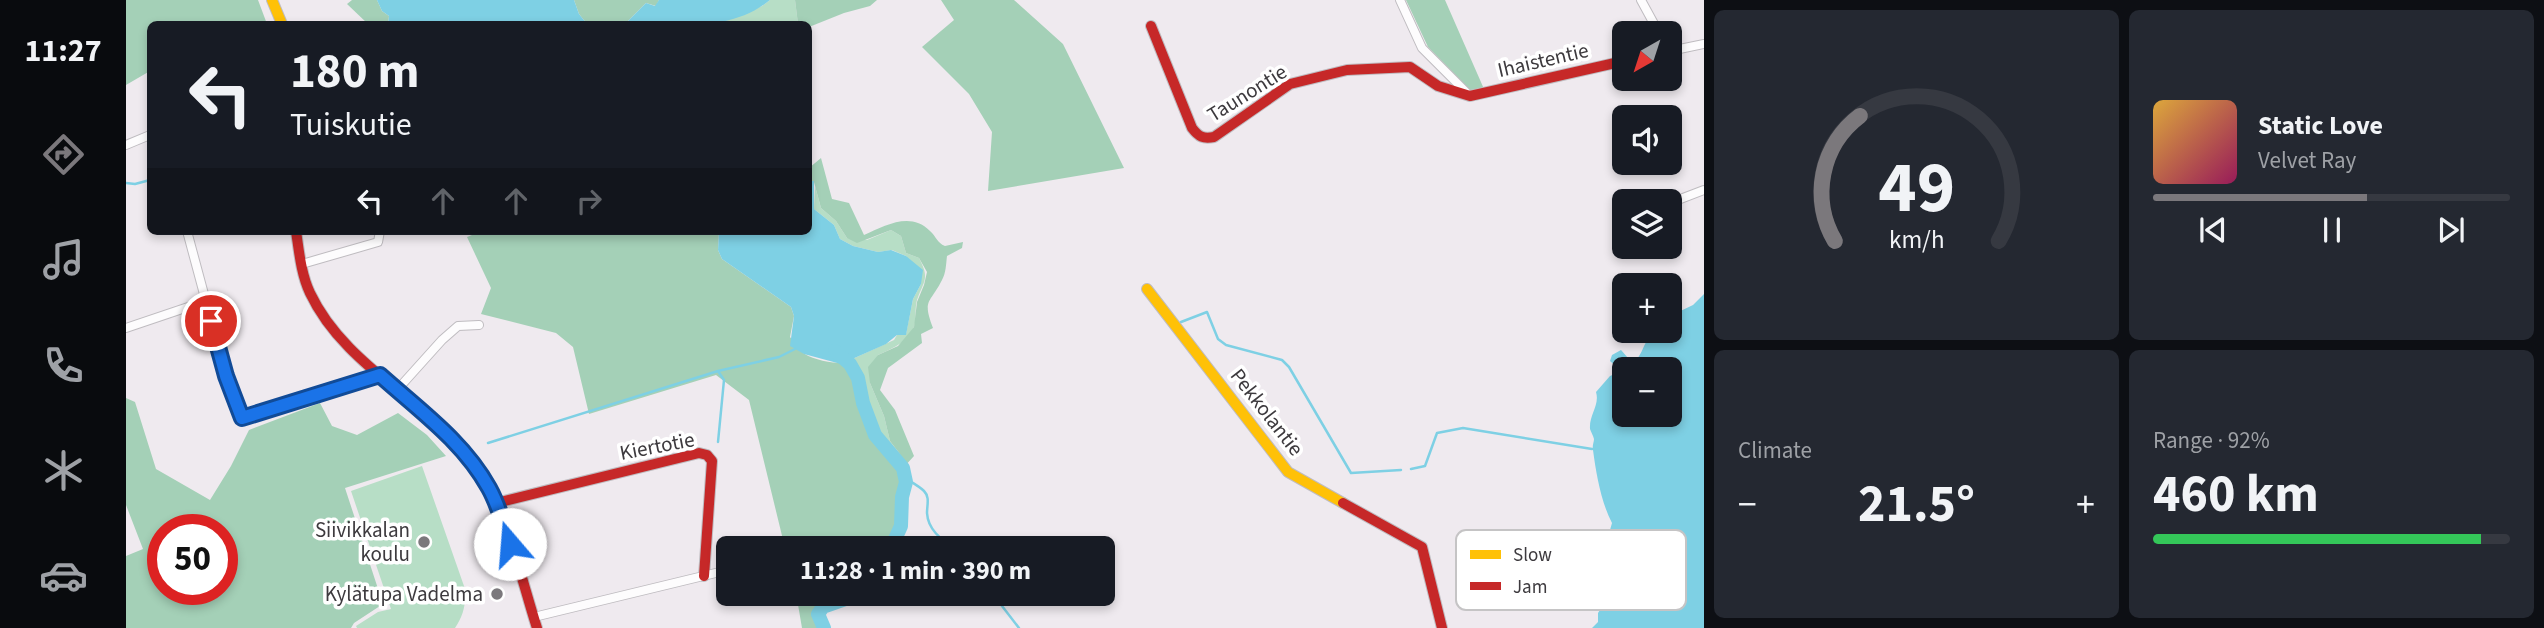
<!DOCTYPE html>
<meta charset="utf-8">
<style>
:root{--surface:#171b24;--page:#242831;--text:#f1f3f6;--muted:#9ea1a6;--line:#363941;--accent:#7b787c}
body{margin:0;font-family:"Source Sans 3",sans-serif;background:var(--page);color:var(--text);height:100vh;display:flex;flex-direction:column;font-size:26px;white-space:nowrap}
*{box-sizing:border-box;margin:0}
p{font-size:23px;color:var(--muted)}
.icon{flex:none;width:38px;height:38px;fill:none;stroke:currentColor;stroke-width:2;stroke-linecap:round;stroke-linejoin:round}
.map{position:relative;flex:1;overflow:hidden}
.details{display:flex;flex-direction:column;gap:10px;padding:10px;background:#0d0f14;width:840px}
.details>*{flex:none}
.hud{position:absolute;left:21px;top:21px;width:665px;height:214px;border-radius:10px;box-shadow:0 4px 10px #0003;background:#171b24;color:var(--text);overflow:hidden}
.needle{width:46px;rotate:219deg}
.buttons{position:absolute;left:1486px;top:21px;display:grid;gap:14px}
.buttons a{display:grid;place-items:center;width:70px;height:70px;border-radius:10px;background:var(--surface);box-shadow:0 4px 10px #0003;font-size:35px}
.speed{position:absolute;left:21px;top:514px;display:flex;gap:14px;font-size:35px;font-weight:700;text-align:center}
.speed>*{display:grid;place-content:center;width:91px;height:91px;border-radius:50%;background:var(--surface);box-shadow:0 4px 10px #0003;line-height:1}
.speed .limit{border:10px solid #d22;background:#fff;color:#111}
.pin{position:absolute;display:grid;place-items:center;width:60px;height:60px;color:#fff;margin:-30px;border:4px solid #fff;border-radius:50%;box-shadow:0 2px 7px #0007}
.me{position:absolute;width:77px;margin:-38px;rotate:342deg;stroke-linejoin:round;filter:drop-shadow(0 0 5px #0008)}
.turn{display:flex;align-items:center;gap:24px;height:147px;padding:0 28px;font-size:32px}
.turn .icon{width:91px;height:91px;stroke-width:2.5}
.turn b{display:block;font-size:49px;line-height:60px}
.lanes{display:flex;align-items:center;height:66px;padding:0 28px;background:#0003;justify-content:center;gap:35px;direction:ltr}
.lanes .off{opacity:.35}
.big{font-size:52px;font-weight:700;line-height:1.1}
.details .card{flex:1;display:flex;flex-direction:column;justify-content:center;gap:10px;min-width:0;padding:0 24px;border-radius:10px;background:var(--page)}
.details .dial{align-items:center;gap:0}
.dial svg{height:182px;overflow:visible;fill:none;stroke:var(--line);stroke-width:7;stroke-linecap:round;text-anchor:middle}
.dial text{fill:var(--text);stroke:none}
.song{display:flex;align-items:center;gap:21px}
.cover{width:84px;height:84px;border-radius:10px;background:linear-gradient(135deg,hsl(40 70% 55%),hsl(330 70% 35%))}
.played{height:7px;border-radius:4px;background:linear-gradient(90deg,var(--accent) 60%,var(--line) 60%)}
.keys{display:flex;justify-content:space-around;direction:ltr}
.heat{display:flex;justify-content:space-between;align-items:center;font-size:38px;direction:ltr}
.charge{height:10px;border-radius:5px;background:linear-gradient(90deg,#34c759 92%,var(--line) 0)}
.details .tiles{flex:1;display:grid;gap:10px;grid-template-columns:repeat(2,1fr)}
.trip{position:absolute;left:590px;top:536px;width:399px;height:70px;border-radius:10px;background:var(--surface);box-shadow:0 4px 10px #0003;font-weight:700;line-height:70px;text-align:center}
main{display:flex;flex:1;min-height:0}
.tab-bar{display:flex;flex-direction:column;width:126px;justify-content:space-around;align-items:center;background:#090b0e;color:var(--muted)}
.tab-bar .icon{width:49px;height:49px}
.tab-bar .on{color:var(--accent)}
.tab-bar b{font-size:32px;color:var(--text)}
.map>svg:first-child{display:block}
.green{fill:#b7dec6}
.forest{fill:#a4d0b7;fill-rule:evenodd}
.water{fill:#7ed0e4;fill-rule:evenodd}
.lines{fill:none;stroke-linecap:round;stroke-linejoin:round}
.stream{stroke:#7ed0e4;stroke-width:2.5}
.river{stroke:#7ed0e4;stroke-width:14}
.street-casing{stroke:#bfbcc0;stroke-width:10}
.slow-casing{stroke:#bfbcc0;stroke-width:12}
.jam-casing{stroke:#bfbcc0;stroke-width:12}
.street{stroke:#fdfcfd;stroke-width:8}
.slow{stroke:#ffc107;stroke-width:10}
.jam{stroke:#c62828;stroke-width:10}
.route-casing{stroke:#114b97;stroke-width:18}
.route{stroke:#1a73e8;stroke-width:12}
.poi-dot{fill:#7b787c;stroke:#fff;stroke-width:2.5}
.labels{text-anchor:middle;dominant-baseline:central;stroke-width:7;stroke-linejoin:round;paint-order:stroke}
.street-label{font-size:21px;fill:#3d3a3e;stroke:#fff}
.poi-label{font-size:21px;fill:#3d3a3e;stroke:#fff;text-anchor:end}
.key{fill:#fff;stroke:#c5c4c5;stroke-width:2}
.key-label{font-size:19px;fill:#3d3a3e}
</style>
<main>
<nav class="tab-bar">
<b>11:27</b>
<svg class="icon on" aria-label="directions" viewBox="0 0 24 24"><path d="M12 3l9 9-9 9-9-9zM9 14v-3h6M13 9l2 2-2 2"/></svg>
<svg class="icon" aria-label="music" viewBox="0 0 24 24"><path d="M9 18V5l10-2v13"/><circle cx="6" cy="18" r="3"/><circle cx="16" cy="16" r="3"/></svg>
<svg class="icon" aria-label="phone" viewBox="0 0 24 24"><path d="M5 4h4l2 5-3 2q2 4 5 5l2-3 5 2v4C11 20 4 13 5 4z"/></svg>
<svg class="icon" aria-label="climate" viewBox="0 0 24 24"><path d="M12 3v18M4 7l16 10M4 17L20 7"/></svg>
<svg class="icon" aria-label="car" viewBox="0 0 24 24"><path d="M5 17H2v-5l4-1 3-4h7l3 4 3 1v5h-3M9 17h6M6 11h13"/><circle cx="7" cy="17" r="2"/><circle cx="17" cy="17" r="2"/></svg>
</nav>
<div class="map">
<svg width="1578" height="628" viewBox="0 0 1578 628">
<rect width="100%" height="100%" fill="#efeaef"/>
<path class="green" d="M 644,0 L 669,0 L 672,24 L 589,24 L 636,6 Z
M 689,186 L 695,208 L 710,221 L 721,238 L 741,240 L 765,230 L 775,236 L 780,253 L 793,258 C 804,279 798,280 791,300 C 789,307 790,316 789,323 C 786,340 766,349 752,355 L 744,383 L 758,416 L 764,441 L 774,454 L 777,468 C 765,454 751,440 744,423 C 735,403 736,378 722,361 L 768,340 L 771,335 L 780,334 L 787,299 L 795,284 L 780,256 L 766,250 L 752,252 L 727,246 L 714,239 L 708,225 L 688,209 Z
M 296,466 L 338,586 C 341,601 338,615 329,628 L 231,628 L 230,626 L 252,612 L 265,609 L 225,491 Z"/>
<path class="forest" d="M 0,0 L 132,0 L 141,24 L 24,24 L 24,71 L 0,85 Z
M 226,0 L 251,0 L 256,11 L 263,16 L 262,24 L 242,24 L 221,4 Z
M 448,0 L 533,0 L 530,6 L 520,3 L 499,24 L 461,24 L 453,14 Z
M 669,0 L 751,0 L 744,6 L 718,13 L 683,27 L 682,24 L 672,24 Z
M 815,0 L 888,0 L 937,44 L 998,168 L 862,191 L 866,132 L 843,94 L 796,47 L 828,20 Z
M 1280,0 L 1319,0 L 1358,89 L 1344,90 L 1302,47 Z
M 695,158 L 706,199 L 723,203 L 738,235 C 759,226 784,211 804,231 C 810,236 811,243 819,246 L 837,242 L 836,248 L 821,256 C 820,264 820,273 816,280 C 804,304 796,299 807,328 L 795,334 L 796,343 L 762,368 L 754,390 L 769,410 L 788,456 L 777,468 C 779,480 778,515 775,526 C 773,534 768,541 765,548 L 659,548 L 623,400 L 590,375 L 463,414 L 447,347 L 430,333 L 355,314 L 365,288 L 341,237 L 356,231 L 593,231 L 592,250 L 596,259 L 665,307 L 668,316 L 664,337 C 668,342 671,347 676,352 C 684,359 711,366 722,361 C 736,377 736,402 744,422 C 750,439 764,453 776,466 L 774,454 L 764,441 L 758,416 L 744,383 L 742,367 L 752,355 L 772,346 L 788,327 L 791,302 L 798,285 L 801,272 L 793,258 L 780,253 L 775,236 L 765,230 L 731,243 L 721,238 L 710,221 L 695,208 L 688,182 L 683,181 L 683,168 Z
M 0,398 L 9,402 L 30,469 L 84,500 L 105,466 L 123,430 L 194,403 L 206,426 L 231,435 L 272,413 L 301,435 L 320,456 L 219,488 L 257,604 L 228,623 L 225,628 L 0,628 L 0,556 L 17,549 L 0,505 ZM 37,530 L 96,530 L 96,590 L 37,590 Z
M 670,593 L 737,593 L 698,607 L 692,614 L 698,628 L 676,628 Z"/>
<path class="water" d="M 242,0 L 448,0 L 453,14 L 461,24 L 262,24 L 263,16 L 256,11 L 251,0 Z
M 533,0 L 644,0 C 604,33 547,25 499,24 L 520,3 L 529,6 Z
M 683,181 L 688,181 L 688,209 L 708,225 L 714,239 L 727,246 L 752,252 L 765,250 L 780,256 L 797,270 L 795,284 L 787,299 L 780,335 L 771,335 L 760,344 L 715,364 L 678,354 L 664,346 L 668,316 L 665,307 L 596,259 L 592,250 L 593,231 L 682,231 Z
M 1578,294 L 1578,628 L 1466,628 L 1472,622 L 1472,613 L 1481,599 L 1487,542 L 1484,530 L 1486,523 C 1475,502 1470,473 1467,450 C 1466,446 1468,442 1468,439 C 1467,435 1465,432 1464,429 C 1463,415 1474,405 1470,392 L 1484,376 L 1491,373 L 1492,368 L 1484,361 L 1486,355 L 1495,350 L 1502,358 L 1501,365 L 1504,366 C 1524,351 1512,332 1544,331 L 1546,315 L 1567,305 ZM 1544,369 L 1544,415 L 1498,415 L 1498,369 Z"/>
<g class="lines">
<path class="stream" d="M 0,183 L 9,184 L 24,180
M 1055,322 L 1081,312 L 1092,339 L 1100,345 L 1156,360 L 1163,367 L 1225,473 L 1275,470
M 592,442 L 598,380 L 592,371
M 362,443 L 592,371 L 653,357 L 669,349
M 1285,469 L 1299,466 L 1311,433 L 1337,428 L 1466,449
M 779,478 C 785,482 793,486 798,491 C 804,497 801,505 801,513 C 802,530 815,539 828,548
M 716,542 L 764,548
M 866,593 L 893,628"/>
<path class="river" d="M 709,351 L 724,364 L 732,378 L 737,403 L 749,435 L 777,468 L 780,482 L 776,497 L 775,526 L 765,548
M 698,628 L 692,614 L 697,607 L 737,593"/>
<defs>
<path id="street" d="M 1274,0 L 1296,48 L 1344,96
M 1515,0 L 1533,33
M 1544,51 L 1578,44
M 0,145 L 24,135
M 1544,203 L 1578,190
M 61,231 L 96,361 L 116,418 L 254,375
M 176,264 L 252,242 L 254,231
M 0,328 L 80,301
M 271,390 L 316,340 L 332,326 L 353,325
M 408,617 L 602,570"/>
<path id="slow" d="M 146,0 L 156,24
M 1021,289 L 1162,472 L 1217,503"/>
<path id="jam" d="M 1025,26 L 1066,128 C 1073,137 1077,139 1088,137 L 1164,84 L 1221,70 L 1284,67 L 1312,86 L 1344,96 L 1498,61
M 170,231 C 173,251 175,274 184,293 C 218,365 298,399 345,461 C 381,509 393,572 411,628
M 370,503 L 573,453 L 581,455 L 586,461 L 578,576
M 1217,503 L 1296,547 L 1316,628"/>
</defs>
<use href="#street" class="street-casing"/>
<use href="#slow" class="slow-casing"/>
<use href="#jam" class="jam-casing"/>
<use href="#street" class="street"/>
<use href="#slow" class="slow"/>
<use href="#jam" class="jam"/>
</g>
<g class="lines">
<defs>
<path id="route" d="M 85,321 L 100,376 L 116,418 L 254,375 C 293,410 337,441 363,488 C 373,506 378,525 384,544"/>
</defs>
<use href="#route" class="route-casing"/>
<use href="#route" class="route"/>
</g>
<g class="poi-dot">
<circle cx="298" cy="542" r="7"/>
<circle cx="371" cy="594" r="7"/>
</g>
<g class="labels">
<g class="street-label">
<text transform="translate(1417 60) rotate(-13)">Ihaistentie</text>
<text transform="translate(1121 93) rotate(-32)">Taunontie</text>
<text transform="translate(1141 412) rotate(52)">Pekkolantie</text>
<text transform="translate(531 446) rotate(-11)">Kiertotie</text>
</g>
<g class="poi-label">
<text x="284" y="530">Siivikkalan<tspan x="284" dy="24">koulu</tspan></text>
<text x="357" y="594">Kylätupa Vadelma</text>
</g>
</g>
<rect x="1330" y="530" width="230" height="80" rx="10" class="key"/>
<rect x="1344" y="550" width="31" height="9" fill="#ffc107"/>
<rect x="1344" y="582" width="31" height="8" fill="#c62828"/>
<g class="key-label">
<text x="1387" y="561">Slow</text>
<text x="1387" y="593">Jam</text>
</g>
</svg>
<div class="buttons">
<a><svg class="needle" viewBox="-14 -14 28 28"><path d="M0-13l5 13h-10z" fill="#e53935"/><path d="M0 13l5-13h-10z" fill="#9ea1a6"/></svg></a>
<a><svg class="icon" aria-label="sound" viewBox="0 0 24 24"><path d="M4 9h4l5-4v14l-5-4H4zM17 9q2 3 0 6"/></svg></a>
<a><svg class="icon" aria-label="layers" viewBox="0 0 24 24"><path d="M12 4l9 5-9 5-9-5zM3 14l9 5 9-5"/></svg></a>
<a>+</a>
<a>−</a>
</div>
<div class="speed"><div class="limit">50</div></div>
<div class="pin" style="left:85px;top:321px;background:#d93025"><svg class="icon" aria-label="arrive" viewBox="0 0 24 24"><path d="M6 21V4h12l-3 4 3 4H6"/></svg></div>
<svg class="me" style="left:384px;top:544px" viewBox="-20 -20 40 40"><circle r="19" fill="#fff"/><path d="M0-13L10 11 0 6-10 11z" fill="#1a73e8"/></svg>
<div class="trip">11:28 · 1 min · 390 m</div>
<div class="hud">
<div class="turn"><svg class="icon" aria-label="left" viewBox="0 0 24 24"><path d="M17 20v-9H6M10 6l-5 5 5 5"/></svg><div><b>180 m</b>Tuiskutie</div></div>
<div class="lanes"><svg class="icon" aria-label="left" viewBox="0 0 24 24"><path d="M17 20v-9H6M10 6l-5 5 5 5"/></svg><svg class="icon off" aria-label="ahead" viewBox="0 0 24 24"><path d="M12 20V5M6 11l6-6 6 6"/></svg><svg class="icon off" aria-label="ahead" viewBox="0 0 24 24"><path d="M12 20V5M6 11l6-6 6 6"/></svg><svg class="icon off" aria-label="right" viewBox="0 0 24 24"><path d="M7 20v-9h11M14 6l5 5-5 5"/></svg></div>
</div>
</div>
<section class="details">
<div class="tiles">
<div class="card dial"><svg viewBox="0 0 100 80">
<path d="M14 69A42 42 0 1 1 86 69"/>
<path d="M14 69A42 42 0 0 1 25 14" stroke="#7b787c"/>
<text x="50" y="56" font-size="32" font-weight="700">49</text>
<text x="50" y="72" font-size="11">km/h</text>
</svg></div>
<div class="card">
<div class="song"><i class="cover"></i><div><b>Static Love</b><p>Velvet Ray</p></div></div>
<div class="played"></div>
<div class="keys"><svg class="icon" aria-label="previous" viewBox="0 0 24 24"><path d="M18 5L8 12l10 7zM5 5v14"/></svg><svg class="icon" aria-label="pause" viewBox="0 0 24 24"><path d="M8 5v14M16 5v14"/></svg><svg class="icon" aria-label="next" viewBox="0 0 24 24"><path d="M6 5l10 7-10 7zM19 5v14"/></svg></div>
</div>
<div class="card"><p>Climate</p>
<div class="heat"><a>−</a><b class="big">21.5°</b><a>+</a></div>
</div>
<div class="card"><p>Range · 92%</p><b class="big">460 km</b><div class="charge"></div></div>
</div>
</section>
</main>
